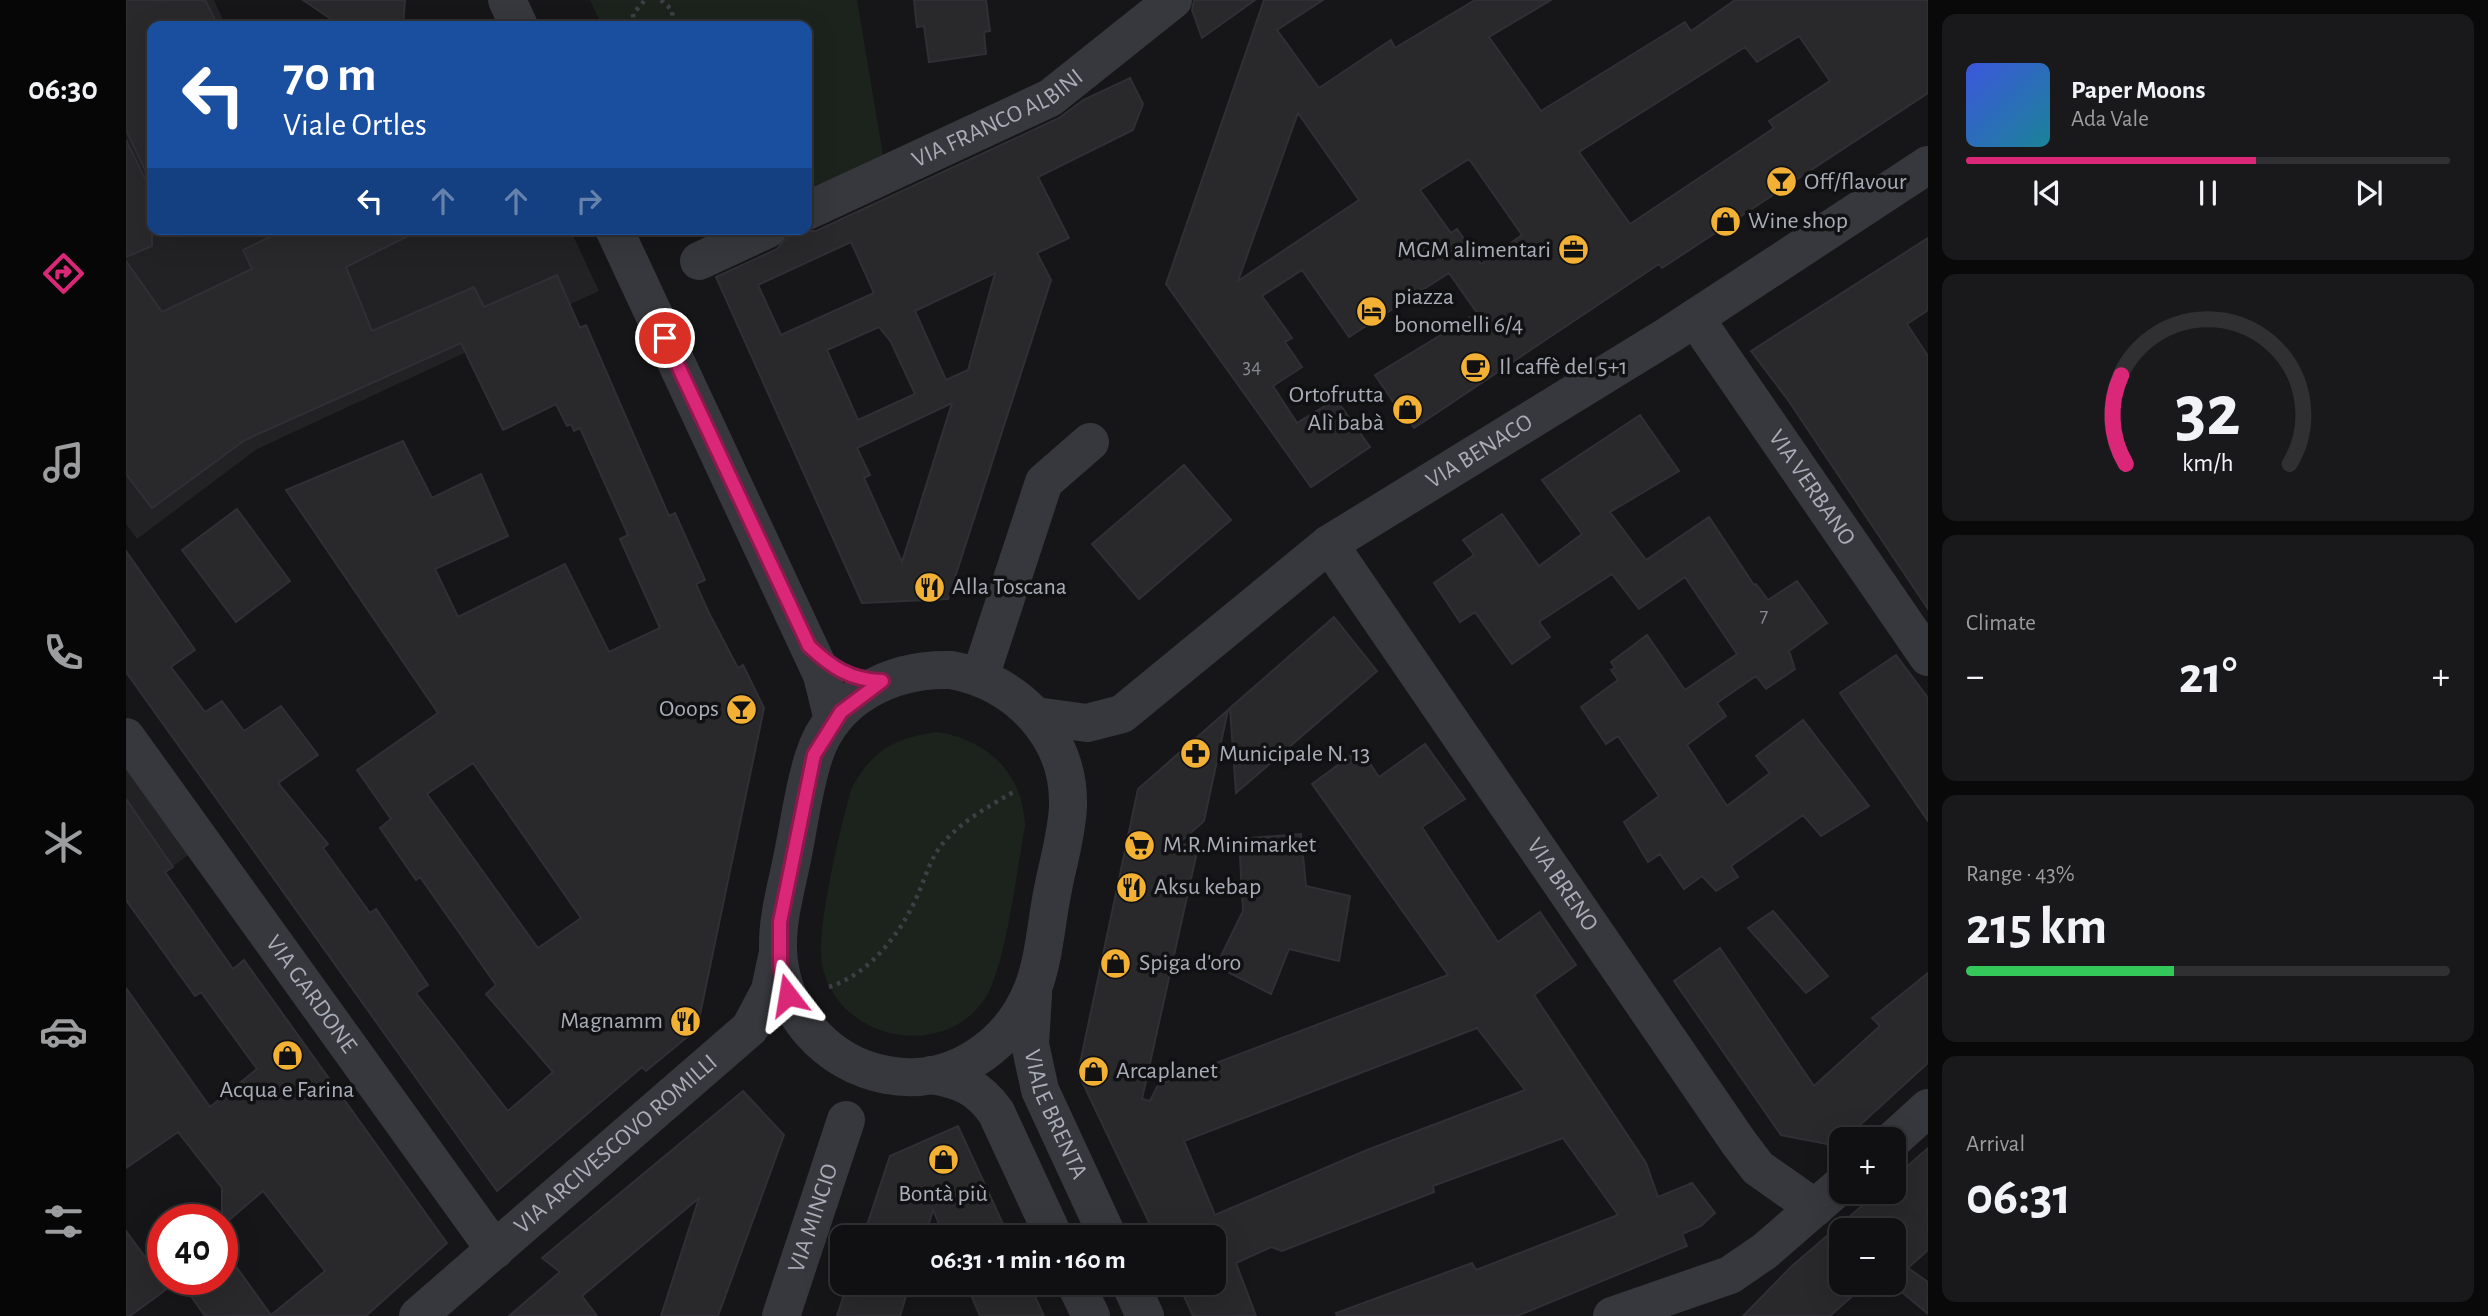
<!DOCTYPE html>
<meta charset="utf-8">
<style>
:root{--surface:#101012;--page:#19191b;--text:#f1f3f6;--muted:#9c9d9f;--line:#303032;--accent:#db2777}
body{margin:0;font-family:"Alegreya Sans",sans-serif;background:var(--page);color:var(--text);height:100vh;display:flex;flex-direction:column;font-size:26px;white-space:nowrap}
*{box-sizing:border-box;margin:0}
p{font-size:23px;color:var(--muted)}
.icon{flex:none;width:38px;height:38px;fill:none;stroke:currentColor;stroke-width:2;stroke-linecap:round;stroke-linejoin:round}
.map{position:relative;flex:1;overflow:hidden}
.side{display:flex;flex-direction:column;gap:14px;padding:14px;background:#09090a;width:560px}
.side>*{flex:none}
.top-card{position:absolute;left:21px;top:21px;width:665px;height:214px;border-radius:14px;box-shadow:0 7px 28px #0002,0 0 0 2px var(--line);background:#1a4fa0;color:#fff;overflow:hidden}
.controls{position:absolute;left:1703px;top:1127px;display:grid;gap:14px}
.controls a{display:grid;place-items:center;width:77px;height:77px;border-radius:14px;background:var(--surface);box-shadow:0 7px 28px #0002,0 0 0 2px var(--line);font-size:35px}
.speed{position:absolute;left:21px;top:1204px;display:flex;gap:14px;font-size:35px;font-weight:700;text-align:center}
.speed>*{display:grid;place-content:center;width:91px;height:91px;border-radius:50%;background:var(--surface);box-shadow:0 7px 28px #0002,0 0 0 2px var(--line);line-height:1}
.speed .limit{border:10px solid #d22;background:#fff;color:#111}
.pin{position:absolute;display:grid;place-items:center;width:60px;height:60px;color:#fff;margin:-30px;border:4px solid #fff;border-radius:50%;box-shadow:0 2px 7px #0007}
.me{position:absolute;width:77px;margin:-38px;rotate:346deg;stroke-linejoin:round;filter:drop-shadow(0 0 5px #0008)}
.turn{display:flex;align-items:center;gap:24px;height:147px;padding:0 21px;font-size:32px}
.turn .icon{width:91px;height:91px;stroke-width:2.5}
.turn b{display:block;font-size:49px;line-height:60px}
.lanes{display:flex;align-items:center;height:66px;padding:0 21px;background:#0003;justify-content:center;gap:35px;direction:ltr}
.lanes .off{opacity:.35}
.big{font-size:52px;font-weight:600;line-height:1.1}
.side .widget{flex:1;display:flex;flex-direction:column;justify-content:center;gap:10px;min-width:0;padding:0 24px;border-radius:14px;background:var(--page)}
.side .dial{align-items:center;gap:0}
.dial svg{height:182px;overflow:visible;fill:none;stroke:var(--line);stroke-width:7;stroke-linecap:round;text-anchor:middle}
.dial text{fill:var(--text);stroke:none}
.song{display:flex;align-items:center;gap:21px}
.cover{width:84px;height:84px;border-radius:10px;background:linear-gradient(135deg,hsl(230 70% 55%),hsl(190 70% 35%))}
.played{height:7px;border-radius:4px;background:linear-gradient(90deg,var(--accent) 60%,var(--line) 60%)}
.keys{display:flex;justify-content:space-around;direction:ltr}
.heat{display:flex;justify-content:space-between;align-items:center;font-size:38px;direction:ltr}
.charge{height:10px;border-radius:5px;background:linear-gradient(90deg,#34c759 43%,var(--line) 0)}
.trip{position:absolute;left:704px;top:1225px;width:396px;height:70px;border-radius:14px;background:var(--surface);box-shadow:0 7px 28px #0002,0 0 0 2px var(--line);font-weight:600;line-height:70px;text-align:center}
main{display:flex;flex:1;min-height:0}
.dock{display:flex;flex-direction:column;width:126px;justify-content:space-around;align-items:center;background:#060607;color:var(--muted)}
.dock .icon{width:49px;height:49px}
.dock .selected{color:var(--accent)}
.dock b{font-size:32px;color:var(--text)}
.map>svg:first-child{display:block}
.built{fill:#222225}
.green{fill:#1c231d}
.building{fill:#29292c;stroke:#303034;stroke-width:2;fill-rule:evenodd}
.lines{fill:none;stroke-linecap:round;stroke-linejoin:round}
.path{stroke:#3d3f44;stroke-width:4.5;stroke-dasharray:3.5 5;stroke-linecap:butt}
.minor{stroke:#37383d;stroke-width:38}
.route-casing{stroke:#8e194d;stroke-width:18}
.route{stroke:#db2777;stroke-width:12}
.labels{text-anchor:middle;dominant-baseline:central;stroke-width:7;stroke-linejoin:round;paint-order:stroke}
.number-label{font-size:21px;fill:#888b94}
.street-label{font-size:24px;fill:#a8adb8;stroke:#111113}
.poi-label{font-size:24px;fill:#a8adb8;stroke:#111113;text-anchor:start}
</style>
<main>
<nav class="dock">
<b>06:30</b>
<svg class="icon selected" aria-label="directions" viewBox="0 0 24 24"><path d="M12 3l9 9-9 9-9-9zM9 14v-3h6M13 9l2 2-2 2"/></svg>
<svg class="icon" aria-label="music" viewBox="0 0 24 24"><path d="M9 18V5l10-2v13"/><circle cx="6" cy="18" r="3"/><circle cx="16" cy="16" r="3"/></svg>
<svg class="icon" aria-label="phone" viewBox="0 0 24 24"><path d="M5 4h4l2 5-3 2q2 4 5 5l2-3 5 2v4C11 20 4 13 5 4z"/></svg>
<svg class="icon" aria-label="climate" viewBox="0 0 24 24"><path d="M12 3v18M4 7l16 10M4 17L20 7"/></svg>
<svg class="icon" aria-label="car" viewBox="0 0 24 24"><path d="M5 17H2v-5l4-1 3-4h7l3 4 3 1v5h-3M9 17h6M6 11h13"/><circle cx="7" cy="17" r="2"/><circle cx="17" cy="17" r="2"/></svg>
<svg class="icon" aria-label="filters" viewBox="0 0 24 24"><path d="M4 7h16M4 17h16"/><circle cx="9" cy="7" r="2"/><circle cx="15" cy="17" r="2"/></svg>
</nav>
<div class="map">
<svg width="1802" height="1316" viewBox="0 0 1802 1316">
<rect width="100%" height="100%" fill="#161618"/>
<path class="built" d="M 0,0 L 88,0 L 100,26 L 26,26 L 26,229 L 444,229 L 473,291 L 131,449 L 11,539 L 0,524 Z
M 0,748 L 73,847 L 0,901 Z"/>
<path class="green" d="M 464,0 L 731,0 L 758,161 L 681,196 L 681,26 L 476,26 Z
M 811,732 C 862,740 897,773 899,826 C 891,868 880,964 860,997 C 818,1063 710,1040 696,964 C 690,929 715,824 726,787 C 748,749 769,738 811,732 Z"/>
<path class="building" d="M 0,0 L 79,0 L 92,26 L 26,26 L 26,185 L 0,130 Z
M 177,0 L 279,0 L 277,26 L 205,26 L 205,19 Z
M 788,0 L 860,0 L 864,31 L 858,32 L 860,54 L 803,62 L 798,26 L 791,27 Z
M 1068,0 L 1129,0 L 1076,38 L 1066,10 Z
M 1138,0 L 1197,0 L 1151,30 L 1193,88 L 1265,40 L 1269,48 L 1349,0 L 1425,0 L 1363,37 L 1415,111 L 1559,22 L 1565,31 L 1609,0 L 1802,0 L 1802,93 L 1536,268 L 1533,264 L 1288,428 L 1283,420 L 1281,422 L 1249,375 L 1351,313 L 1323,273 L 1223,337 L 1176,270 L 1136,296 L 1166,338 L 1159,342 L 1176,367 L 1147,386 L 1171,423 L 1210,399 L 1244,447 L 1185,487 L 1040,284 ZM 1673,36 L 1704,81 L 1643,121 L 1648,128 L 1504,224 L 1453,152 L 1619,47 L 1631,62 ZM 1172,113 L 1233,200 L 1112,281 ZM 1343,159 L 1396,235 L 1355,264 L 1331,229 L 1325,233 L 1294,190 Z
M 1004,78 L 1017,104 L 1007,130 L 912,177 L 943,238 L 911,253 L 925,280 L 822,599 L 736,603 L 590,277 L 651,249 L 662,236 L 673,231 L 690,231 L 933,118 L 957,100 ZM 725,242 L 748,293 L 655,335 L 632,285 ZM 869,273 L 842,370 L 820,380 L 789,311 ZM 753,327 L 765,342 L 789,394 L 732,420 L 701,350 ZM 826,403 L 776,562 L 738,478 L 744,475 L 731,448 Z
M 0,140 L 26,193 L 26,246 L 0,257 Z
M 160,229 L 296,229 L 220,267 L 246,331 L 348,287 L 358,307 L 431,275 L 454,328 L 460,325 L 543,516 L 549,513 L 579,580 L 570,584 L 582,611 L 612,668 L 617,665 L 638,708 L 571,1029 L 520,1071 L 516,1067 L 371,1191 L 0,672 L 0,551 L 69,650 L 45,667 L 79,712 L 96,701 L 118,731 L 155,706 L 192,755 L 152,783 L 202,844 L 197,848 L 244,913 L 250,909 L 302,985 L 290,993 L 382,1111 L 427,1072 L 360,994 L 370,985 L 294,877 L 290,880 L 254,828 L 265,819 L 231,770 L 312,713 L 160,490 L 277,441 L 306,498 L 355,474 L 382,536 L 309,569 L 332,617 L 439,564 L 483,652 L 534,628 L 494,539 L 502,535 L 454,428 L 448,431 L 445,424 L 441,426 L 430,404 L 377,430 L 335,343 L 119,440 L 26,508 L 0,474 L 0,261 L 36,312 L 126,269 L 117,250 ZM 347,763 L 455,918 L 412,948 L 301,794 Z
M 1802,238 L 1802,310 L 1781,324 L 1802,356 L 1802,609 L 1662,400 L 1625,351 Z
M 1514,415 L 1553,471 L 1484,512 L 1520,560 L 1583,517 L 1628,585 L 1630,584 L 1642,600 L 1671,581 L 1701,623 L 1663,651 L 1669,669 L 1640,689 L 1630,676 L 1591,703 L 1600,716 L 1561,745 L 1601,806 L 1644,773 L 1630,756 L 1677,720 L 1743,806 L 1695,836 L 1677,815 L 1605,866 L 1612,877 L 1590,891 L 1576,876 L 1558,889 L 1534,854 L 1522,862 L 1498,822 L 1533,796 L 1492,736 L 1480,744 L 1455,707 L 1492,680 L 1485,670 L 1489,668 L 1485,662 L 1521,635 L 1559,690 L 1611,654 L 1559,577 L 1513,609 L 1486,574 L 1413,622 L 1424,637 L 1386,664 L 1349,612 L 1334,622 L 1308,583 L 1348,555 L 1337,540 L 1376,514 L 1413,566 L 1456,534 L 1416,480 Z
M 1058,465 L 1105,520 L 1013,599 L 966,544 Z
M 111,509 L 164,581 L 110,622 L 56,550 Z
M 1208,617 L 1251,671 L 1110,793 L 1104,708 Z
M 1770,655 L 1802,698 L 1802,821 L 1714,693 Z
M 1102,710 L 1078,821 L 1051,845 L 1073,843 L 1016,1099 L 1024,1101 L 1032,1085 L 1322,975 L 1186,784 L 1234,749 L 1253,777 L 1299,744 L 1339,799 L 1296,827 L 1372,942 L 1414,912 L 1450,965 L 1408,995 L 1520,1163 L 1532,1197 L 1566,1183 L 1589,1213 L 1575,1226 L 1556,1234 L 1561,1246 L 1391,1316 L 1211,1316 L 1210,1313 L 1346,1263 L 1350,1270 L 1492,1215 L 1437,1138 L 1307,1186 L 1308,1192 L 1156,1251 L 1145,1247 L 1110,1263 L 1130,1316 L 1067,1316 L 1052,1283 L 1087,1283 L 1087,1237 L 1030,1237 L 952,1073 L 1012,789 ZM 1351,1028 L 1399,1090 L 1241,1150 L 1089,1215 L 1058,1141 Z
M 0,799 L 47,867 L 39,872 L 107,969 L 118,960 L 321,1243 L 240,1316 L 79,1316 L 53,1279 L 96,1279 L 96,1247 L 145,1315 L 199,1271 L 137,1191 L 96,1226 L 96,1188 L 52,1132 L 0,1168 L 0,988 L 84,1107 L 131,1069 L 75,992 L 69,996 L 0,900 Z
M 1175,834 L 1180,886 L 1224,896 L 1213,961 L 1163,949 L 1145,994 L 1090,966 L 1117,911 L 1113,839 Z
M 1647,911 L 1702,976 L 1680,993 L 1622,928 Z
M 1594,948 L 1688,1086 L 1754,1026 L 1746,1018 L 1802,973 L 1802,1063 L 1711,1146 L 1655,1135 L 1548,981 Z
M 617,1091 L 658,1135 L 592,1316 L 535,1316 L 573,1198 L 456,1296 L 471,1316 L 383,1316 L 434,1272 L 416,1258 Z
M 832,1126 L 883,1237 L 819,1237 L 807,1210 L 799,1237 L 737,1237 L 764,1156 Z
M 1802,1148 L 1802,1250 L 1782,1268 L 1802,1282 L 1802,1314 L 1765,1283 L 1768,1283 L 1768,1230 L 1715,1230 L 1715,1283 L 1741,1283 L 1704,1316 L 1617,1316 L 1666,1266 L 1752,1192 L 1768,1192 L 1768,1178 Z
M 0,1231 L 42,1288 L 4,1316 L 0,1316 Z
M 722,1283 L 784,1283 L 774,1316 L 711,1316 Z
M 840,1283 L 903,1283 L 918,1316 L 854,1316 Z"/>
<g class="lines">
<path class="path" d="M 535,0 L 546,10 L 547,26
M 508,26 L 507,14 L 519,0
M 703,987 C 741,975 771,938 788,903 C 796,887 801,868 810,853 C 827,825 862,807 889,791"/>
<g class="minor">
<path d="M 381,0 L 393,26"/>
<path id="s1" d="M 681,211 L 924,98 L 1047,0"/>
<path d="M 488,229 L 696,675 L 707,720"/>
<path d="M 573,261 L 642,229"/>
<path id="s2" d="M 1569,318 L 1802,657"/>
<path id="s3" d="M 1203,544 L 1613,1143 L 1632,1168 L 1689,1208"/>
<path d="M 825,670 C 891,682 944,736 942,806 C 941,835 931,866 926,894 C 920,925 918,959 907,988 C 884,1047 825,1087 761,1075 C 700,1064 654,1011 652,949 C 651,916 662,882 668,849 C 674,818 678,786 688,756 C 707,697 766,668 825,670 Z"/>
<path d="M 854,677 L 918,482 L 964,442"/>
<path id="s4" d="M 910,716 L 961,723 L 996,714 L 1203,544 L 1543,335 L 1802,165"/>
<path id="s5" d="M 0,737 L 369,1250"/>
<path id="s6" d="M 907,995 L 904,1044 L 914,1090 L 982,1237"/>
<path d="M 805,1075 C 835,1080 852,1087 870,1112 L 928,1237"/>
<path d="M 1768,1139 L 1802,1108"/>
<path d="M 949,1283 L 965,1316"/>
<path d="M 1004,1283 L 1019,1316"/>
<path id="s7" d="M 292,1316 L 624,1028 L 644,990 L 651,957"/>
<path id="s8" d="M 655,1316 L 720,1120"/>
<path d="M 1486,1316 L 1604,1275 L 1639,1251 L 1715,1185"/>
</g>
</g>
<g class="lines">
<defs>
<path id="route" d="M 539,338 L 683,646 C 705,667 724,680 756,681 L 715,712 L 688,755 L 654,922 L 654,967 L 662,995"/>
</defs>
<use href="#route" class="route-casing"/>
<use href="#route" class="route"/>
</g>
<defs>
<symbol id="bar-disc" viewBox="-11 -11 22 22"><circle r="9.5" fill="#f2b134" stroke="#111113"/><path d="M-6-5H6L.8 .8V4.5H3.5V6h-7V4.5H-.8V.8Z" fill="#111"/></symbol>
<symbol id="shop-disc" viewBox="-11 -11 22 22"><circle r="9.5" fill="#f2b134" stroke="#111113"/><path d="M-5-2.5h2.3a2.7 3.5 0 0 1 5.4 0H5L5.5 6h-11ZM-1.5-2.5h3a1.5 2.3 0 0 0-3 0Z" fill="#111"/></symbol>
<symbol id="office-disc" viewBox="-11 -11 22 22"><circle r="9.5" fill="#f2b134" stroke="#111113"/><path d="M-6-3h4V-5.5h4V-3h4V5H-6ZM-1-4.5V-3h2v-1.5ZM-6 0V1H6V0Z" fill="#111"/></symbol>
<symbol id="hotel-disc" viewBox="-11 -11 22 22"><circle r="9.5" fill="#f2b134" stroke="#111113"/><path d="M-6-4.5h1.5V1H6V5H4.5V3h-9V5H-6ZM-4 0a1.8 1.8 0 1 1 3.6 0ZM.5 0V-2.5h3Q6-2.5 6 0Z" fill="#111"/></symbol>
<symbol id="cafe-disc" viewBox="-11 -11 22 22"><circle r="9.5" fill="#f2b134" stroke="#111113"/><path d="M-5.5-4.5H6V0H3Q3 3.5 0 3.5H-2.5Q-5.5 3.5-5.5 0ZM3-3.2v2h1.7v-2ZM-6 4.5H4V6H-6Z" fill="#111"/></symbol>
<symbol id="restaurant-disc" viewBox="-11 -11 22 22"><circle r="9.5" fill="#f2b134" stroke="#111113"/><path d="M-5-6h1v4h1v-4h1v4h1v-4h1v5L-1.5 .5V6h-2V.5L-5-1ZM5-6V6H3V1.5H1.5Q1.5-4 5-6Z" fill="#111"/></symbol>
<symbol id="pharmacy-disc" viewBox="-11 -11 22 22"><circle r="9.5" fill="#f2b134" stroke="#111113"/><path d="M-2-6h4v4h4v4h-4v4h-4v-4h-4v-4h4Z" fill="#111"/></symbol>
<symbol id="supermarket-disc" viewBox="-11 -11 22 22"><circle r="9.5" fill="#f2b134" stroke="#111113"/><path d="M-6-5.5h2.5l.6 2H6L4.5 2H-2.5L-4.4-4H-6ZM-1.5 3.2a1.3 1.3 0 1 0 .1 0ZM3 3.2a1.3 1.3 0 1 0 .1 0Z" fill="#111"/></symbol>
</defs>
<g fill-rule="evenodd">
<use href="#bar-disc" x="1638" y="164" width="35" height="35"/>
<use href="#shop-disc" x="1582" y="204" width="35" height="35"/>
<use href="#office-disc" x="1430" y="232" width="35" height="35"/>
<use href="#hotel-disc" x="1228" y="294" width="35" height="35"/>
<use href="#cafe-disc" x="1332" y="350" width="35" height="35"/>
<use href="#shop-disc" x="1264" y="392" width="35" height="35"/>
<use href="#restaurant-disc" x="786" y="570" width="35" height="35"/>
<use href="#bar-disc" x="598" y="692" width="35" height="35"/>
<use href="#pharmacy-disc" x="1052" y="736" width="35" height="35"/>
<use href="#supermarket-disc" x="996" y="828" width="35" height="35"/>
<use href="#restaurant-disc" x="988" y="870" width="35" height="35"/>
<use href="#shop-disc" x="972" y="946" width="35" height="35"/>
<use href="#restaurant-disc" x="542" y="1004" width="35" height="35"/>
<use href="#shop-disc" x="144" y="1038" width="35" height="35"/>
<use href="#shop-disc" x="950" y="1054" width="35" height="35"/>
<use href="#shop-disc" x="800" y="1142" width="35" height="35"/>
</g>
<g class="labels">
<g class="number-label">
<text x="1126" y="366">34</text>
<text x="1638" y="615">7</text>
</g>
<g class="street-label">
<text stroke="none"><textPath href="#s1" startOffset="212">VIA FRANCO ALBINI</textPath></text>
<text stroke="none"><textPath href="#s4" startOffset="532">VIA BENACO</textPath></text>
<text stroke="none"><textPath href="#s2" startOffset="206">VIA VERBANO</textPath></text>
<text stroke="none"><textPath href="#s3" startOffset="413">VIA BRENO</textPath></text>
<text stroke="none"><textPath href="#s5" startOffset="317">VIA GARDONE</textPath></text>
<text stroke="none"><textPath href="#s6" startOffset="124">VIALE BRENTA</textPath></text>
<text stroke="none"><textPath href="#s7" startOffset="262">VIA ARCIVESCOVO ROMILLI</textPath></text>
<text stroke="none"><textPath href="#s8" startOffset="103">VIA MINCIO</textPath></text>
</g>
<g class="poi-label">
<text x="1678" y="182">Off/flavour</text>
<text x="1622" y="221">Wine shop</text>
<text x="1425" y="250" text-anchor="end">MGM alimentari</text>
<text x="1268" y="297">piazza<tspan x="1268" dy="28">bonomelli 6/4</tspan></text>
<text x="1373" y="367">Il caffè del 5+1</text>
<text x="1258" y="395" text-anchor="end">Ortofrutta<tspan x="1258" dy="28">Alì babà</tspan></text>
<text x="826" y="587">Alla Toscana</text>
<text x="593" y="709" text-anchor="end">Ooops</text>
<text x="1093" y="754">Municipale N. 13</text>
<text x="1037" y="845">M.R.Minimarket</text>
<text x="1028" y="887">Aksu kebap</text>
<text x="1013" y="963">Spiga d'oro</text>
<text x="537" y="1021" text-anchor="end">Magnamm</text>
<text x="990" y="1071">Arcaplanet</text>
<text x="161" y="1090" text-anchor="middle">Acqua e Farina</text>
<text x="817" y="1194" text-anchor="middle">Bontà più</text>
</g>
</g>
</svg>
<div class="controls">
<a>+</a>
<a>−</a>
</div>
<div class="speed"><div class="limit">40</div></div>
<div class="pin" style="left:539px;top:338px;background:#d93025"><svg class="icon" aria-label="arrive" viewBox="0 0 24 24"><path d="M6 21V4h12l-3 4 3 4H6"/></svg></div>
<svg class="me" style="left:662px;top:995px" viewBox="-20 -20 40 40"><path d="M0-17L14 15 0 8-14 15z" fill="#db2777" stroke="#fff" stroke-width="4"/></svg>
<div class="trip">06:31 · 1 min · 160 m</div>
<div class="top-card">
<div class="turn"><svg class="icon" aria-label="left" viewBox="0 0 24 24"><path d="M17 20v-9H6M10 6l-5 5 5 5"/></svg><div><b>70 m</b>Viale Ortles</div></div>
<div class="lanes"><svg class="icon" aria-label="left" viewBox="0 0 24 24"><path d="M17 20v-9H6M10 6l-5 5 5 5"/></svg><svg class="icon off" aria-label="ahead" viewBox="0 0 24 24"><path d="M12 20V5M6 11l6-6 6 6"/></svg><svg class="icon off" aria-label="ahead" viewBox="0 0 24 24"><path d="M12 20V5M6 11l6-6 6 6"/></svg><svg class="icon off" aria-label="right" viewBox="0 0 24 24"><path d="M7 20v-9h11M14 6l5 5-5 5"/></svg></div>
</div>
</div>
<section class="side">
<div class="widget">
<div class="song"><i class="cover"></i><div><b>Paper Moons</b><p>Ada Vale</p></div></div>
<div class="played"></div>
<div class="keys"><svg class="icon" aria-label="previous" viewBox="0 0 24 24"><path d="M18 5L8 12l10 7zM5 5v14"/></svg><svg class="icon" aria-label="pause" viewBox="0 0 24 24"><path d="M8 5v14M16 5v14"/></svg><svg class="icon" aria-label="next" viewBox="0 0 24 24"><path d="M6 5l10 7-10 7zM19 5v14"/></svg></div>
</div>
<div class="widget dial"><svg viewBox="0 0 100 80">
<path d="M14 69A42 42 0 1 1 86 69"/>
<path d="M14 69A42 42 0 0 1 12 30" stroke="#db2777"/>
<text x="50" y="56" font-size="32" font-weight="700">32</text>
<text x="50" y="72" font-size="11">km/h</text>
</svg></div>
<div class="widget"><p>Climate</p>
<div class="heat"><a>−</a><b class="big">21°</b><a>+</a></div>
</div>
<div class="widget"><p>Range · 43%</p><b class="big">215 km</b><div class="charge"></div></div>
<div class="widget"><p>Arrival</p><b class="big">06:31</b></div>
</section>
</main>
